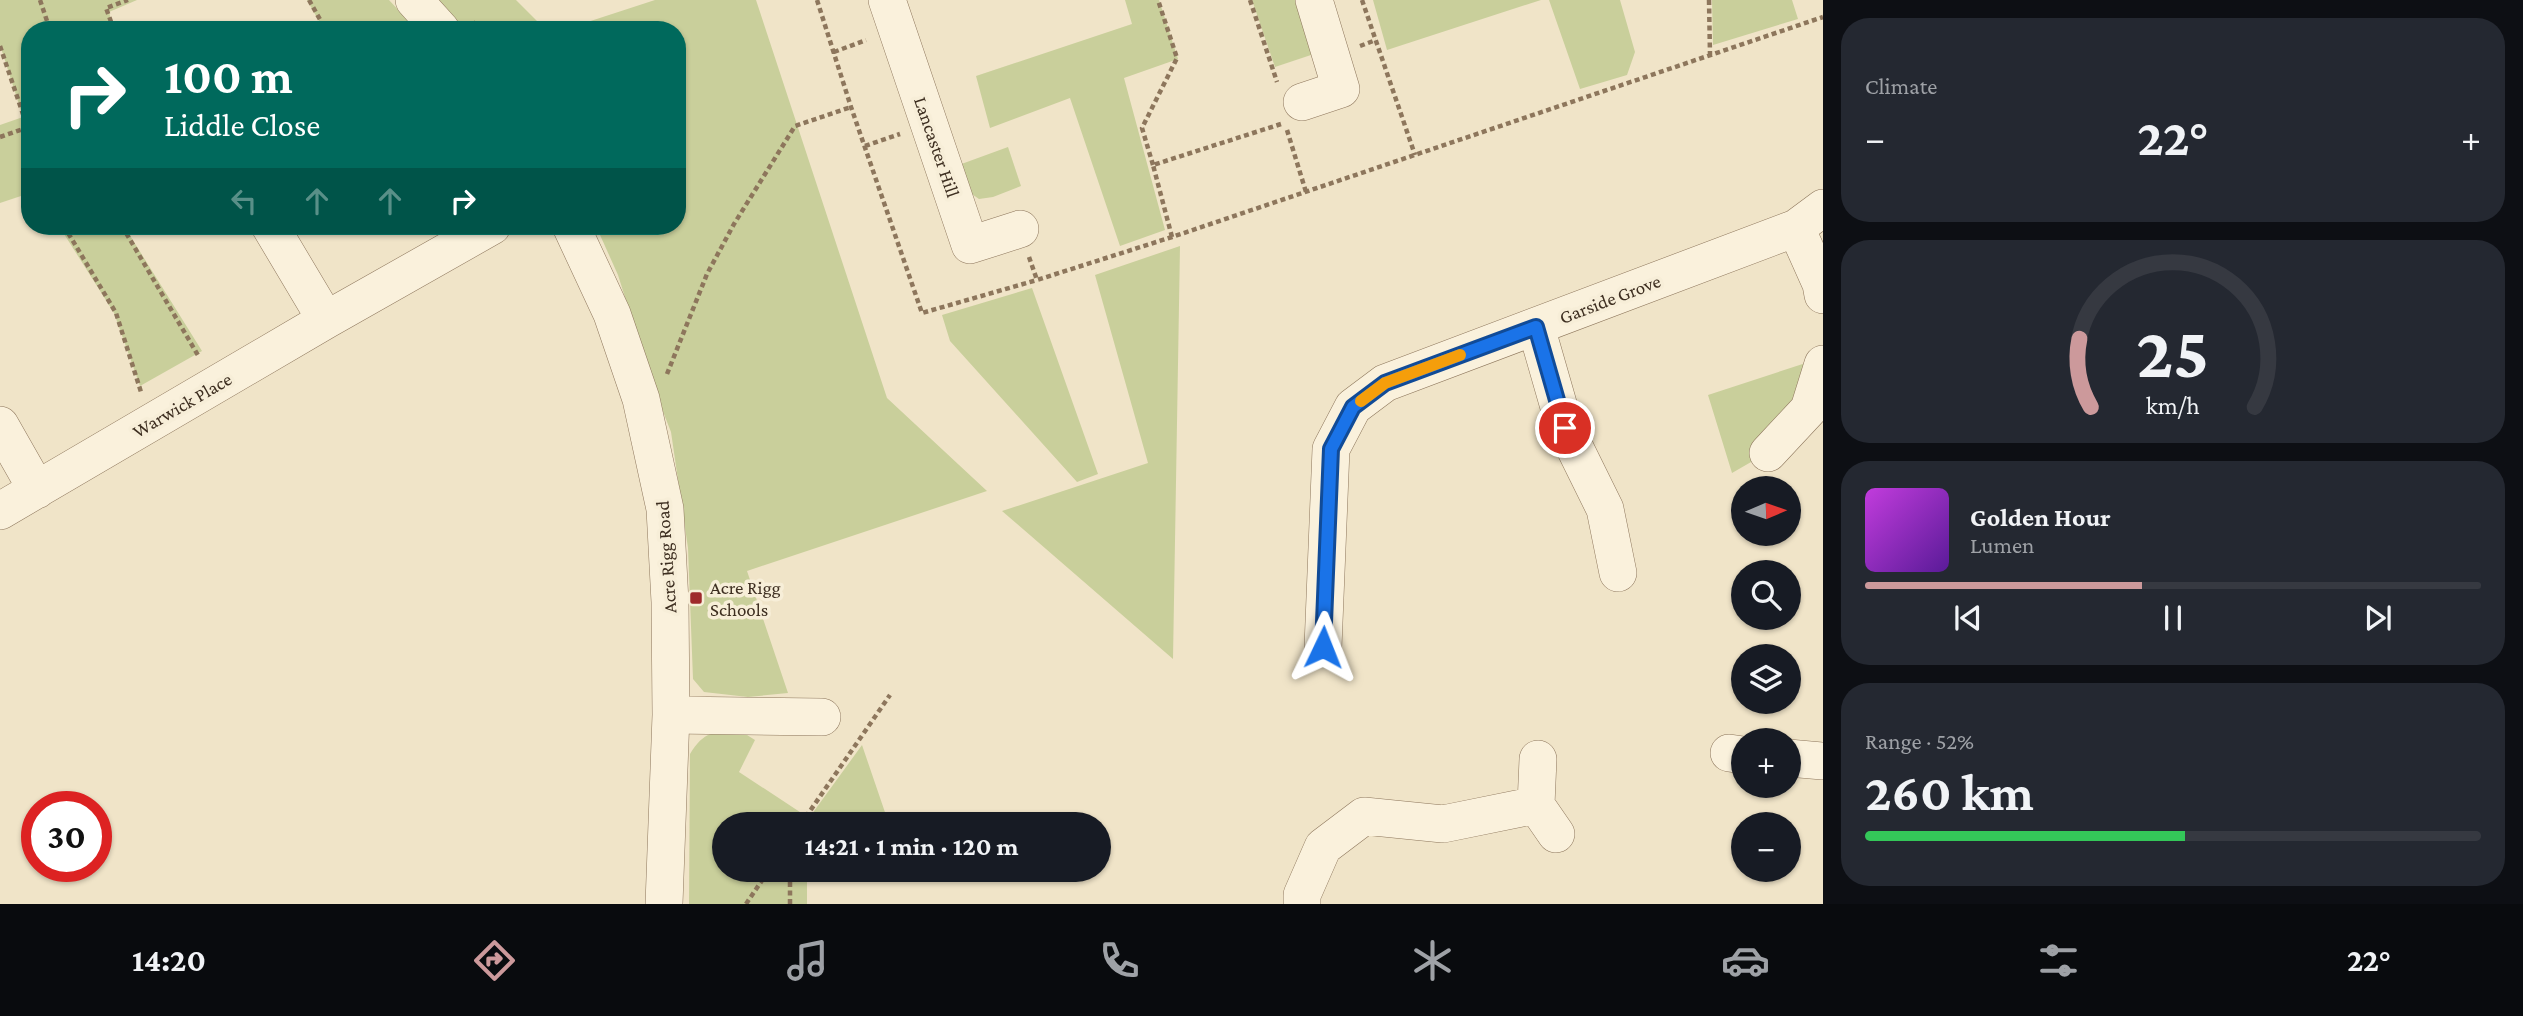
<!DOCTYPE html>
<meta charset="utf-8">
<style>
:root{--surface:#171b24;--page:#242831;--text:#f1f3f6;--muted:#9ea1a6;--line:#363941;--accent:#cc999b}
body{margin:0;font-family:"Crimson Pro",serif;background:var(--page);color:var(--text);height:100vh;display:flex;flex-direction:column;font-size:26px;white-space:nowrap}
*{box-sizing:border-box;margin:0}
p{font-size:23px;color:var(--muted)}
.icon{flex:none;width:38px;height:38px;fill:none;stroke:currentColor;stroke-width:2;stroke-linecap:round;stroke-linejoin:round}
.map{position:relative;flex:1;overflow:hidden}
.side{display:flex;flex-direction:column;gap:18px;padding:18px;background:#0d0f14;width:700px}
.side>*{flex:none}
.guide{position:absolute;left:21px;top:21px;width:665px;height:214px;border-radius:28px;box-shadow:0 2px 5px #0004;background:#00695c;color:#fff;overflow:hidden}
.needle{width:46px;rotate:88deg}
.buttons{position:absolute;left:1731px;top:476px;display:grid;gap:14px}
.buttons a{display:grid;place-items:center;width:70px;height:70px;border-radius:50%;background:var(--surface);box-shadow:0 2px 5px #0004;font-size:35px}
.speed{position:absolute;left:21px;top:791px;display:flex;gap:14px;font-size:35px;font-weight:700;text-align:center}
.speed>*{display:grid;place-content:center;width:91px;height:91px;border-radius:50%;background:var(--surface);box-shadow:0 2px 5px #0004;line-height:1}
.speed .limit{border:10px solid #d22;background:#fff;color:#111}
.pin{position:absolute;display:grid;place-items:center;width:60px;height:60px;color:#fff;margin:-30px;border:4px solid #fff;border-radius:50%;box-shadow:0 2px 7px #0007}
.me{position:absolute;width:77px;margin:-38px;rotate:2deg;stroke-linejoin:round;filter:drop-shadow(0 0 5px #0008)}
.turn{display:flex;align-items:center;gap:24px;height:147px;padding:0 28px;font-size:32px}
.turn .icon{width:91px;height:91px;stroke-width:2.5}
.turn b{display:block;font-size:49px;line-height:60px}
.lanes{display:flex;align-items:center;height:66px;padding:0 28px;background:#0003;justify-content:center;gap:35px;direction:ltr}
.lanes .off{opacity:.35}
.big{font-size:52px;font-weight:700;line-height:1.1}
.side .card{flex:1;display:flex;flex-direction:column;justify-content:center;gap:10px;min-width:0;padding:0 24px;border-radius:28px;background:var(--page)}
.side .dial{align-items:center;gap:0}
.dial svg{height:182px;overflow:visible;fill:none;stroke:var(--line);stroke-width:7;stroke-linecap:round;text-anchor:middle}
.dial text{fill:var(--text);stroke:none}
.song{display:flex;align-items:center;gap:21px}
.cover{width:84px;height:84px;border-radius:10px;background:linear-gradient(135deg,hsl(290 70% 55%),hsl(270 70% 35%))}
.played{height:7px;border-radius:4px;background:linear-gradient(90deg,var(--accent) 45%,var(--line) 45%)}
.keys{display:flex;justify-content:space-around;direction:ltr}
.heat{display:flex;justify-content:space-between;align-items:center;font-size:38px;direction:ltr}
.charge{height:10px;border-radius:5px;background:linear-gradient(90deg,#34c759 52%,var(--line) 0)}
.trip{position:absolute;left:712px;top:812px;width:399px;height:70px;border-radius:35px;background:var(--surface);box-shadow:0 2px 5px #0004;font-weight:700;line-height:70px;text-align:center}
.tab-bar{display:flex;height:112px;justify-content:space-around;align-items:center;background:#090b0e;color:var(--muted)}
.tab-bar .icon{width:49px;height:49px}
.tab-bar .on{color:var(--accent)}
.tab-bar b{font-size:32px;color:var(--text)}
main{display:flex;flex:1;min-height:0}
.map>svg:first-child{display:block}
.green{fill:#c9cf9b}
.lines{fill:none;stroke-linecap:round;stroke-linejoin:round}
.minor-casing{stroke:#8d765c;stroke-width:38}
.path{stroke:#8d765c;stroke-width:4.5;stroke-dasharray:5 3.5;stroke-linecap:butt}
.minor{stroke:#faf1dc;stroke-width:37}
.route-casing{stroke:#114b97;stroke-width:18}
.route{stroke:#1a73e8;stroke-width:12}
.slow{stroke:#f59e0b;stroke-width:12}
.poi-dot{fill:#9e2a2b;stroke:#f7eed8;stroke-width:2.5}
.labels{text-anchor:middle;dominant-baseline:central;stroke-width:7;stroke-linejoin:round;paint-order:stroke}
.street-label{font-size:19px;fill:#3d2e20;stroke:#f7eed8}
.poi-label{font-size:19px;fill:#3d2e20;stroke:#f7eed8;text-anchor:start}
</style>
<main>
<div class="map">
<svg width="1823" height="904" viewBox="0 0 1823 904">
<rect width="100%" height="100%" fill="#f0e4c8"/>
<path class="green" d="M 0,0 L 137,0 L 109,12 L 114,30 L 30,30 L 30,193 L 0,203 L 0,125 L 23,117 L 0,45 Z
M 307,0 L 389,0 L 417,30 L 324,30 Z
M 437,0 L 516,0 L 546,30 L 465,30 Z
M 655,0 L 756,0 L 887,398 L 987,491 L 747,571 L 788,693 L 748,697 L 704,692 L 693,679 L 688,548 L 671,432 L 653,386 L 618,275 L 596,226 L 677,226 L 677,30 L 563,30 Z
M 1125,0 L 1159,0 L 1178,59 L 1124,78 L 1165,230 L 1120,246 L 1070,98 L 990,128 L 976,76 L 1132,24 Z
M 1252,0 L 1299,0 L 1317,53 L 1275,67 Z
M 1373,0 L 1541,0 L 1387,50 Z
M 1549,0 L 1620,0 L 1635,52 L 1627,75 L 1580,89 Z
M 1712,0 L 1792,0 L 1798,19 L 1713,45 Z
M 1008,147 L 1021,186 L 993,197 L 979,199 L 966,190 L 956,166 Z
M 59,226 L 124,226 L 202,351 L 140,386 L 114,313 Z
M 1180,246 L 1173,659 L 1002,511 L 1148,463 L 1095,275 Z
M 1032,288 L 1098,474 L 1077,482 L 950,341 L 942,315 Z
M 1815,360 L 1804,406 L 1758,458 L 1732,473 L 1708,395 Z
M 739,730 L 755,740 L 739,772 L 809,818 L 862,745 L 889,824 L 724,824 L 724,870 L 807,870 L 807,904 L 689,904 L 690,754 C 704,731 714,732 739,730 Z"/>
<g class="lines">
<defs>
<path id="minor" d="M 414,0 L 441,30
M 887,0 L 970,245 L 1020,229
M 1302,102 L 1341,89 L 1314,0
M 270,226 L 326,320
M 571,226 L 612,314 L 641,399 L 665,509 L 670,602 L 671,715 L 664,904
M 1796,228 L 1821,284 L 1823,295
M 1536,327 L 1565,428 L 1605,509 L 1618,573
M 0,425 L 37,490
M 1768,453 L 1809,409 L 1823,364
M 0,511 L 326,320 L 492,226
M 1323,647 L 1331,449 L 1353,407 L 1385,383 L 1796,228 L 1823,208
M 671,715 L 822,717
M 1729,753 L 1743,755
M 1788,758 L 1823,761
M 1536,805 L 1538,759
M 1302,904 L 1302,895 L 1323,847 L 1364,816 L 1443,824 L 1536,805 L 1556,834"/>
</defs>
<use href="#minor" class="minor-casing"/>
<path class="path" d="M 40,0 L 50,30
M 309,0 L 326,30
M 817,0 L 851,107 L 922,313 L 1037,280
M 1250,0 L 1277,82
M 1362,0 L 1415,155
M 1709,0 L 1710,55
M 473,22 L 480,30
M 114,30 L 106,8 L 128,0
M 0,46 L 30,135
M 1360,46 L 1376,40
M 834,52 L 866,40
M 1287,130 L 1306,192
M 0,137 L 29,127
M 865,146 L 900,134
M 1153,165 L 1142,128 L 1177,58 L 1158,0
M 64,226 L 116,313 L 141,392
M 122,226 L 199,357
M 1172,237 L 1153,165 L 1281,124
M 1029,257 L 1037,280 L 1172,237 L 1823,17
M 667,374 L 707,274 L 734,224 L 795,126 L 851,107
M 801,824 L 890,695
M 746,904 L 769,870
M 790,904 L 790,870"/>
<use href="#minor" class="minor"/>
</g>
<g class="lines">
<defs>
<path id="route" d="M 1323,647 L 1331,449 L 1353,407 L 1385,383 L 1536,327 L 1565,428"/>
</defs>
<use href="#route" class="route-casing"/>
<use href="#route" class="route"/>
<path class="slow" d="M 1361,401 L 1385,383 L 1460,355"/>
</g>
<rect class="poi-dot" x="689" y="591" width="14" height="14" rx="3.5"/>
<g class="labels">
<g class="street-label">
<text transform="translate(937 147) rotate(71)">Lancaster Hill</text>
<text transform="translate(1610 299) rotate(-21)">Garside Grove</text>
<text transform="translate(182 405) rotate(-30)">Warwick Place</text>
<text transform="translate(666 557) rotate(-94)">Acre Rigg Road</text>
</g>
<g class="poi-label">
<text x="710" y="587">Acre Rigg<tspan x="710" dy="22">Schools</tspan></text>
</g>
</g>
</svg>
<div class="buttons">
<a><svg class="needle" viewBox="-14 -14 28 28"><path d="M0-13l5 13h-10z" fill="#e53935"/><path d="M0 13l5-13h-10z" fill="#9ea1a6"/></svg></a>
<a><svg class="icon" aria-label="search" viewBox="0 0 24 24"><circle cx="10" cy="10" r="6"/><path d="M15 15l6 6"/></svg></a>
<a><svg class="icon" aria-label="layers" viewBox="0 0 24 24"><path d="M12 4l9 5-9 5-9-5zM3 14l9 5 9-5"/></svg></a>
<a>+</a>
<a>−</a>
</div>
<div class="speed"><div class="limit">30</div></div>
<div class="pin" style="left:1565px;top:428px;background:#d93025"><svg class="icon" aria-label="arrive" viewBox="0 0 24 24"><path d="M6 21V4h12l-3 4 3 4H6"/></svg></div>
<svg class="me" style="left:1323px;top:647px" viewBox="-20 -20 40 40"><path d="M0-17L14 15 0 8-14 15z" fill="#1a73e8" stroke="#fff" stroke-width="4"/></svg>
<div class="trip">14:21 · 1 min · 120 m</div>
<div class="guide">
<div class="turn"><svg class="icon" aria-label="right" viewBox="0 0 24 24"><path d="M7 20v-9h11M14 6l5 5-5 5"/></svg><div><b>100 m</b>Liddle Close</div></div>
<div class="lanes"><svg class="icon off" aria-label="left" viewBox="0 0 24 24"><path d="M17 20v-9H6M10 6l-5 5 5 5"/></svg><svg class="icon off" aria-label="ahead" viewBox="0 0 24 24"><path d="M12 20V5M6 11l6-6 6 6"/></svg><svg class="icon off" aria-label="ahead" viewBox="0 0 24 24"><path d="M12 20V5M6 11l6-6 6 6"/></svg><svg class="icon" aria-label="right" viewBox="0 0 24 24"><path d="M7 20v-9h11M14 6l5 5-5 5"/></svg></div>
</div>
</div>
<section class="side">
<div class="card"><p>Climate</p>
<div class="heat"><a>−</a><b class="big">22°</b><a>+</a></div>
</div>
<div class="card dial"><svg viewBox="0 0 100 80">
<path d="M14 69A42 42 0 1 1 86 69"/>
<path d="M14 69A42 42 0 0 1 9 39" stroke="#cc999b"/>
<text x="50" y="56" font-size="32" font-weight="700">25</text>
<text x="50" y="72" font-size="11">km/h</text>
</svg></div>
<div class="card">
<div class="song"><i class="cover"></i><div><b>Golden Hour</b><p>Lumen</p></div></div>
<div class="played"></div>
<div class="keys"><svg class="icon" aria-label="previous" viewBox="0 0 24 24"><path d="M18 5L8 12l10 7zM5 5v14"/></svg><svg class="icon" aria-label="pause" viewBox="0 0 24 24"><path d="M8 5v14M16 5v14"/></svg><svg class="icon" aria-label="next" viewBox="0 0 24 24"><path d="M6 5l10 7-10 7zM19 5v14"/></svg></div>
</div>
<div class="card"><p>Range · 52%</p><b class="big">260 km</b><div class="charge"></div></div>
</section>
</main>
<nav class="tab-bar">
<b>14:20</b>
<svg class="icon on" aria-label="directions" viewBox="0 0 24 24"><path d="M12 3l9 9-9 9-9-9zM9 14v-3h6M13 9l2 2-2 2"/></svg>
<svg class="icon" aria-label="music" viewBox="0 0 24 24"><path d="M9 18V5l10-2v13"/><circle cx="6" cy="18" r="3"/><circle cx="16" cy="16" r="3"/></svg>
<svg class="icon" aria-label="phone" viewBox="0 0 24 24"><path d="M5 4h4l2 5-3 2q2 4 5 5l2-3 5 2v4C11 20 4 13 5 4z"/></svg>
<svg class="icon" aria-label="climate" viewBox="0 0 24 24"><path d="M12 3v18M4 7l16 10M4 17L20 7"/></svg>
<svg class="icon" aria-label="car" viewBox="0 0 24 24"><path d="M5 17H2v-5l4-1 3-4h7l3 4 3 1v5h-3M9 17h6M6 11h13"/><circle cx="7" cy="17" r="2"/><circle cx="17" cy="17" r="2"/></svg>
<svg class="icon" aria-label="filters" viewBox="0 0 24 24"><path d="M4 7h16M4 17h16"/><circle cx="9" cy="7" r="2"/><circle cx="15" cy="17" r="2"/></svg>
<b>22°</b>
</nav>
